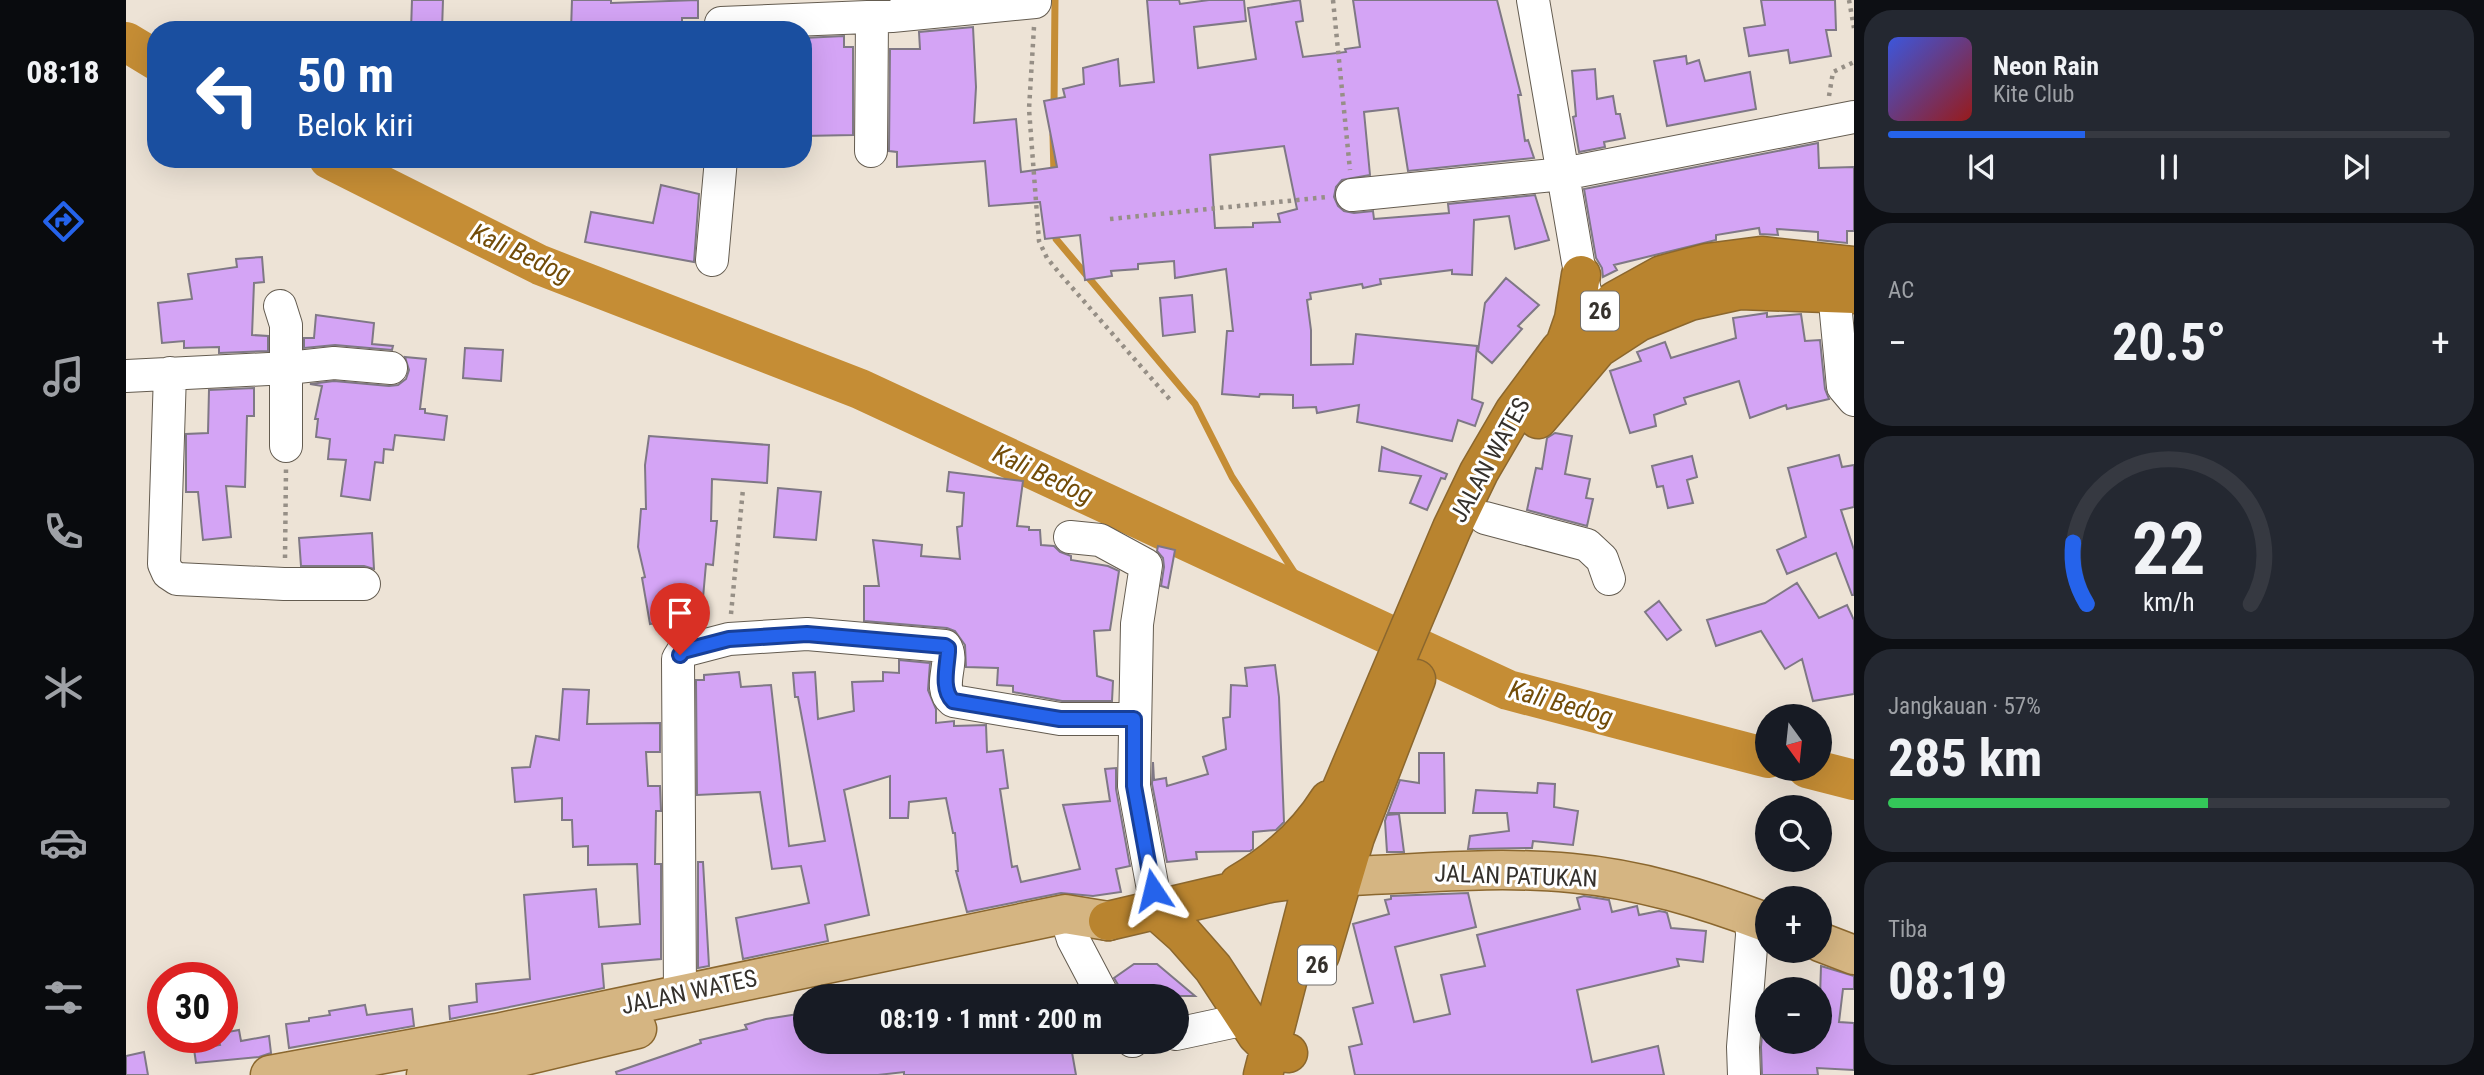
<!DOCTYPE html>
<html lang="id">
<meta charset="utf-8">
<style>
:root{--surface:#171b24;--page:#242831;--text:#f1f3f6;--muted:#9ea1a6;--line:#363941;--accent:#2563eb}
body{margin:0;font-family:"Roboto Condensed",sans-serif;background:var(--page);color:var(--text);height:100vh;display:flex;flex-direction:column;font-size:26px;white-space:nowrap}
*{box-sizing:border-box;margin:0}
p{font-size:23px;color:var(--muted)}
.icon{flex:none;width:38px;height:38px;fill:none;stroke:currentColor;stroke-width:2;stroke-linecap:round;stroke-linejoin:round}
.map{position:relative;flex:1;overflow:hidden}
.panel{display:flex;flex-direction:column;gap:10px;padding:10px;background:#0d0f14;width:630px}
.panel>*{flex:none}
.banner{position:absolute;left:21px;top:21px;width:665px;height:147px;border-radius:28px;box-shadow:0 7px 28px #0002;background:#1a4fa0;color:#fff;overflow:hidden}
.needle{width:46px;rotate:165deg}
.fabs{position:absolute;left:1629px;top:704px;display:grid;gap:14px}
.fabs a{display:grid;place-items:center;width:77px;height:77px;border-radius:50%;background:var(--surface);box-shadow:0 7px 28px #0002;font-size:35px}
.speed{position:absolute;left:21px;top:962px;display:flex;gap:14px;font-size:35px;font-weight:700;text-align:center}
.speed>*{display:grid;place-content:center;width:91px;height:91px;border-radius:50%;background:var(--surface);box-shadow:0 7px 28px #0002;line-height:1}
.speed .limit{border:10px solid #d22;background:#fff;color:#111}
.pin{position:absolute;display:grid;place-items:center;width:60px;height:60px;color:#fff;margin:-72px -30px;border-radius:50% 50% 50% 0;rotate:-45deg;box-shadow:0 0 7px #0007}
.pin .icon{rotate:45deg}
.me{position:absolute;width:77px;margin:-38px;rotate:350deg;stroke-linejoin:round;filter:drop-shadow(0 0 5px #0008)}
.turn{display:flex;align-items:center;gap:24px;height:147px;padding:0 35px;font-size:32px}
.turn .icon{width:91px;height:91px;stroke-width:2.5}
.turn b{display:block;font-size:49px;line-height:60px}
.big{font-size:52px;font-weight:700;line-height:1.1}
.panel .card{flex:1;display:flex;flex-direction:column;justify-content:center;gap:10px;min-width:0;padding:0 24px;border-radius:28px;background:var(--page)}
.panel .dial{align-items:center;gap:0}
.dial svg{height:182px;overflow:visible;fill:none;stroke:var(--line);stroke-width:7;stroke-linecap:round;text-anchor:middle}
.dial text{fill:var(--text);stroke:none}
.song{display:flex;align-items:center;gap:21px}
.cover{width:84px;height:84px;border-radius:10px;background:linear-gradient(135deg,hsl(230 70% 55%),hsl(0 70% 35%))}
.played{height:7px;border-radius:4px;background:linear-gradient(90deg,var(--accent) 35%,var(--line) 35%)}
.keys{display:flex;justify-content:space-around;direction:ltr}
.heat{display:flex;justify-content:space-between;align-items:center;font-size:38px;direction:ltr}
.charge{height:10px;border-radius:5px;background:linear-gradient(90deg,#34c759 57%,var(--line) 0)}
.trip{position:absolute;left:667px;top:984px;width:396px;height:70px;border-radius:35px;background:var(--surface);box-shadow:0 7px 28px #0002;font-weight:700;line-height:70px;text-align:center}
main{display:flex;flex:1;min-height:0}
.dock{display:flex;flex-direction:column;width:126px;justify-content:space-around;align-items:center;background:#090b0e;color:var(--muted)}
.dock .icon{width:49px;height:49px}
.dock .current{color:var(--accent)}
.dock b{font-size:32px;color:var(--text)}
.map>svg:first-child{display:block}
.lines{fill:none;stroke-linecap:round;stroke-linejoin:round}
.stream{stroke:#c58d35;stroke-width:7}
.river{stroke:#c58d35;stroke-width:40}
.building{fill:#d4a4f5;stroke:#7f7885;stroke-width:2;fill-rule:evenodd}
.minor-casing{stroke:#645c50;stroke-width:34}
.major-casing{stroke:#8b672e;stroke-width:41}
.highway-casing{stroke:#8b672e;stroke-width:41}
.path{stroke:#968f86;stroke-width:4.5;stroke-dasharray:3.5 5;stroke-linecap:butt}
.minor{stroke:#fff;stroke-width:32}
.major{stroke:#d5b582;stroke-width:38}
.highway{stroke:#b9842f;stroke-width:38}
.route-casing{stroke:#184099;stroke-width:18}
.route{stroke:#2563eb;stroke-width:12}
.labels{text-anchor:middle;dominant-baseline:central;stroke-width:6;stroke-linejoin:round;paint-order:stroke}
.shield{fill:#fff;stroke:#726f6b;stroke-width:2}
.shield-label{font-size:23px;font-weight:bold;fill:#35312c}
.street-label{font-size:24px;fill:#35312c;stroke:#fff}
.water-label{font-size:26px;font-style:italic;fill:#724c08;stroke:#fff}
</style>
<main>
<nav class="dock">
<b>08:18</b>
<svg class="icon current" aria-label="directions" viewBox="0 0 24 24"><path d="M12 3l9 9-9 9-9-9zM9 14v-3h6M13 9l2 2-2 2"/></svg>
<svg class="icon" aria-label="music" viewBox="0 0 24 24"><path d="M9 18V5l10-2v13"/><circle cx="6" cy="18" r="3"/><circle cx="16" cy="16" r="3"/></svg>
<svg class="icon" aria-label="phone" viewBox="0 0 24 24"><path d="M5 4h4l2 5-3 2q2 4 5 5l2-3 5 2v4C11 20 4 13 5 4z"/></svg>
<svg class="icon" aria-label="climate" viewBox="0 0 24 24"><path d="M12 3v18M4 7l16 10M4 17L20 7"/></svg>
<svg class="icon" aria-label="car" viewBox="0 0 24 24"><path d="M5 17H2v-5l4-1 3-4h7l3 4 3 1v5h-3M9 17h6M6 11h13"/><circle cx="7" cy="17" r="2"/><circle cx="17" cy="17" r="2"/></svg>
<svg class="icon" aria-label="filters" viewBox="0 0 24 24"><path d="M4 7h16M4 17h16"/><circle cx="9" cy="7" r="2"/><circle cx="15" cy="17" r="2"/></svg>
</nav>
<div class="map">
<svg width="1728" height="1075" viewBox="0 0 1728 1075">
<rect width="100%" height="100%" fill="#ede3d6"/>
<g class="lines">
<path class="stream" d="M 928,106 L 929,0
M 927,135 L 928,176
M 930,230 L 930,239 L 1069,404 L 1106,477 L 1185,598"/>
<path class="river" d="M 0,42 L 30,60
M 203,159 L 414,265 L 734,389 L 1382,690 L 1642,758
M 1681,768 L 1728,780"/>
</g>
<path class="building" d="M 286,0 L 317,0 L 316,30 L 285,30 Z
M 446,0 L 485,0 L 485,3 L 572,0 L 572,18 L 556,18 L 556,30 L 445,30 Z
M 1021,0 L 1053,0 L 1054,4 L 1083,0 L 1118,0 L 1120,21 L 1068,27 L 1072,68 L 1130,59 L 1122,8 L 1174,0 L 1177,21 L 1170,22 L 1177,57 L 1220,52 L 1219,49 L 1234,47 L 1227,0 L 1371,0 L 1395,95 L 1392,95 L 1399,141 L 1402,140 L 1408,158 L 1282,171 L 1272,108 L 1238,112 L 1244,175 L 1216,180 L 1210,187 L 1208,197 L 1212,206 L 1218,211 L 1228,213 L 1247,211 L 1248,219 L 1323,213 L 1322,204 L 1409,195 L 1423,240 L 1389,249 L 1383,216 L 1348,220 L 1346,275 L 1326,274 L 1326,270 L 1254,279 L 1255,284 L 1237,288 L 1236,284 L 1184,293 L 1185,299 L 1181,300 L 1185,330 L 1185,365 L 1227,364 L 1230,334 L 1351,346 L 1346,399 L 1357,403 L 1349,426 L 1332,420 L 1326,441 L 1231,422 L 1233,405 L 1191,413 L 1190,407 L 1167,408 L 1167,395 L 1134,394 L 1133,397 L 1096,394 L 1101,331 L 1107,331 L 1100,269 L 1049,278 L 1048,261 L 1012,264 L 1012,269 L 985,271 L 986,276 L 959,280 L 954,235 L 919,239 L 914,202 L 863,206 L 859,161 L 771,167 L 771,152 L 763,151 L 764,49 L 794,49 L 793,32 L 847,27 L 850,87 L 848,123 L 890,119 L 895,172 L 931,167 L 918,101 L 939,97 L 937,89 L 958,84 L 957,68 L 992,59 L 994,86 L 1028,82 ZM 1158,146 L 1171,209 L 1152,214 L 1154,222 L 1127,223 L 1127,227 L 1089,228 L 1084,155 Z
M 1635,0 L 1709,0 L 1710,30 L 1700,30 L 1705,56 L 1664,63 L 1662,50 L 1623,56 L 1618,28 L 1639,25 Z
M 718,36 L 718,47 L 727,47 L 727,135 L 677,136 L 677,38 Z
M 1560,56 L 1561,64 L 1573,60 L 1579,81 L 1624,72 L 1630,109 L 1541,126 L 1528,61 Z
M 1469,69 L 1471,99 L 1487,96 L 1490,114 L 1494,114 L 1499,138 L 1478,142 L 1479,147 L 1453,152 L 1447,117 L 1450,116 L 1446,71 Z
M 1692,143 L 1693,168 L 1728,167 L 1728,231 L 1721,231 L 1721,243 L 1692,240 L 1692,232 L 1651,229 L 1652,235 L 1634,234 L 1633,228 L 1590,235 L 1590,240 L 1488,265 L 1491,270 L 1477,277 L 1476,268 L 1470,258 L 1458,189 Z
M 535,185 L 573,194 L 568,262 L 459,242 L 465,212 L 527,223 Z
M 136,257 L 138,282 L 128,283 L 126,335 L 142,336 L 142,351 L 93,353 L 93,347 L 58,348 L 58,341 L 36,343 L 32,303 L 66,299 L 62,274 L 111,267 L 110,259 Z
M 1380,278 L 1413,305 L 1392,326 L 1396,329 L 1366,363 L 1352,351 L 1359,303 Z
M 1066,295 L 1069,332 L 1037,336 L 1034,298 Z
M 1641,313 L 1641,317 L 1675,314 L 1679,341 L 1694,340 L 1699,389 L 1703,399 L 1661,409 L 1660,405 L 1624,418 L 1613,381 L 1558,398 L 1560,404 L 1528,415 L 1530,426 L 1504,433 L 1484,371 L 1515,361 L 1511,352 L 1539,342 L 1545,358 L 1610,338 L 1607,318 Z
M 190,315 L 248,323 L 246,344 L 267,346 L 266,350 L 209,345 L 178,348 L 178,338 L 188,338 Z
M 339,348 L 377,350 L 375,381 L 337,378 Z
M 279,357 L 300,359 L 294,409 L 299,409 L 299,413 L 321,416 L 318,440 L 269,435 L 267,450 L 258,449 L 257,463 L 249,462 L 244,500 L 215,496 L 220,460 L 202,459 L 204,439 L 190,437 L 192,419 L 189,419 L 196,386 L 184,384 L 208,381 L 263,386 L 272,385 L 280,379 L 283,370 Z
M 128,388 L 128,416 L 121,416 L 119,487 L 100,486 L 105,537 L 77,540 L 72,492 L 60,492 L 60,434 L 82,433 L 83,390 Z
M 1429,433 L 1446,436 L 1439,474 L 1464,479 L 1460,498 L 1467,499 L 1461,526 L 1401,510 L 1410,468 L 1416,469 L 1421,438 Z
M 523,436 L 643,445 L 641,483 L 586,479 L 585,521 L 591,521 L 587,565 L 580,564 L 576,609 L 545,607 L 547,620 L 524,624 L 516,578 L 519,577 L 512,547 L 515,509 L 520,509 L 519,465 Z
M 1256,447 L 1321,474 L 1319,479 L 1315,478 L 1301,510 L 1284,503 L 1295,476 L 1253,471 Z
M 1713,455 L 1716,467 L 1728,465 L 1728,507 L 1715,510 L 1728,550 L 1728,595 L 1726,595 L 1710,553 L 1661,574 L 1651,550 L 1680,537 L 1662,468 Z
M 1566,456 L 1571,477 L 1561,480 L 1567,503 L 1542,508 L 1537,486 L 1531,487 L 1526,466 Z
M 823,472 L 897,481 L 891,526 L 903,527 L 903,530 L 914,530 L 915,545 L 928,546 L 934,552 L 945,556 L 945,560 L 982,566 L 993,571 L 984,630 L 968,631 L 971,676 L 987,681 L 986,701 L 936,701 L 887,692 L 887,686 L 871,685 L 872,668 L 840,667 L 839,645 L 829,631 L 821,628 L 738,621 L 738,586 L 753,586 L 747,540 L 796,545 L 795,556 L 834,559 L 831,527 L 836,526 L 838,493 L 821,491 Z
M 652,488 L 695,492 L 690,540 L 648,537 Z
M 246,533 L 248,569 L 238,566 L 175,566 L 173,538 Z
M 1032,546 L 1049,550 L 1042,588 L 1035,586 L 1038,567 L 1037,558 L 1031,551 Z
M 1671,583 L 1693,618 L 1721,605 L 1728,620 L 1728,694 L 1687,701 L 1676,659 L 1659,669 L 1635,631 L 1590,646 L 1581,620 L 1639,603 Z
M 1533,601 L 1555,630 L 1541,640 L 1519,612 Z
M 773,660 L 804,663 L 802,690 L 810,709 L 810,723 L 828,721 L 828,726 L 860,725 L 861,752 L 877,750 L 882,788 L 874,789 L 886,867 L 891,866 L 895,882 L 954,869 L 937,805 L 984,801 L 979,769 L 990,768 L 990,789 L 1004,866 L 990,869 L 995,892 L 967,896 L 935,893 L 841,912 L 830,871 L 832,871 L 829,833 L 827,833 L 820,798 L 783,802 L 782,818 L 764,818 L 764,776 L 718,790 L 743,915 L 699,925 L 702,941 L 617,959 L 610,918 L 683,903 L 675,866 L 646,869 L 634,792 L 571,795 L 570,680 L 578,680 L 578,675 L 613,672 L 615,687 L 645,685 L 663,846 L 699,841 L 672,697 L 669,697 L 667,673 L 689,672 L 692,719 L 728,711 L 726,682 L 757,681 L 757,672 L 773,673 Z
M 1149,665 L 1153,697 L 1158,822 L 1150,830 L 1127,832 L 1127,849 L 1124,851 L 1070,852 L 1071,859 L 1041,862 L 1026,784 L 1027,762 L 1028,780 L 1040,778 L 1041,786 L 1082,774 L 1077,757 L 1100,749 L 1097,718 L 1104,717 L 1105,685 L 1121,686 L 1119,668 Z
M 437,689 L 463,690 L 461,724 L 534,723 L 534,752 L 520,752 L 522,786 L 534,786 L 535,811 L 530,811 L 529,864 L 535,864 L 535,959 L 476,964 L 478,988 L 324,1019 L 323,1006 L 351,1002 L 350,984 L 404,979 L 398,895 L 470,889 L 473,927 L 514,924 L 511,864 L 462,865 L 462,846 L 447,847 L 446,820 L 436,820 L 436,798 L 389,802 L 386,768 L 404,767 L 410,736 L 433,740 Z
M 1293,753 L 1318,753 L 1319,813 L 1262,813 L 1274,780 L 1293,783 Z
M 1412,783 L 1429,784 L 1428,807 L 1452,811 L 1447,845 L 1407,841 L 1406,848 L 1342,849 L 1344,836 L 1383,831 L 1381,813 L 1347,813 L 1350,790 L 1411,793 Z
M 1273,814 L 1278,852 L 1261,852 L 1259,821 L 1261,815 Z
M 572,862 L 577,862 L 583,966 L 572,968 Z
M 1342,893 L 1350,927 L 1269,947 L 1288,1022 L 1324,1014 L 1315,975 L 1359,966 L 1351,935 L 1454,909 L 1451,898 L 1458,896 L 1483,900 L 1486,912 L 1511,906 L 1513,915 L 1533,911 L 1539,912 L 1541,913 L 1545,928 L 1580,931 L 1577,962 L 1551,959 L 1553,966 L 1451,990 L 1466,1062 L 1532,1046 L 1538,1075 L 1229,1075 L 1223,1047 L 1236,1044 L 1227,1008 L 1247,1003 L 1227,924 L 1263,914 L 1259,900 L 1265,899 L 1265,896 Z
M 1008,964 L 1031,964 L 1069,996 L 1003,996 L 994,988 L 988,978 Z
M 1695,966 L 1728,976 L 1728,989 L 1717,989 L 1713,1022 L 1728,1023 L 1728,1070 L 1691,1068 L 1692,1075 L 1636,1075 L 1635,1047 L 1639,1001 L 1642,1001 L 1642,1041 L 1694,1041 L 1697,998 L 1694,997 Z
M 239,1005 L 241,1015 L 286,1009 L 288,1026 L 163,1048 L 160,1024 L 183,1021 L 183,1018 L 204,1015 L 203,1011 Z
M 679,1013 L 679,1041 L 944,1041 L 950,1075 L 778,1075 L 778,1072 L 752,1075 L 491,1075 L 490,1072 L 575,1043 L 574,1040 L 621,1029 L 619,1025 L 640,1019 Z
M 113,1030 L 115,1041 L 143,1036 L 145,1053 L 133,1057 L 70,1063 L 68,1049 L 94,1045 L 92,1038 L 96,1038 L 96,1033 Z
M 18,1052 L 22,1075 L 0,1075 L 0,1056 Z"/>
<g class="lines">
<defs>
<path id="minor" d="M 1407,0 L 1452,262 L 1461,299
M 595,23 L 766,16 L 909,2 L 909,0
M 745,151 L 746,17
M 1226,195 L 1437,174 L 1728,117
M 586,260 L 595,159
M 1708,292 L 1717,387 L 1728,400
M 154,306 L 160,325 L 160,446
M 44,373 L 38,564 L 42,573 L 51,579 L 158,584 L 238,584
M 0,376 L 162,368 L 208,363 L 265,368
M 1359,518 L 1461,545 L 1476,559 L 1483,579
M 944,537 L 974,540 L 1020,565 L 1011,624 L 1008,786 L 1031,911
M 939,914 L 947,939 L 977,996
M 554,993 L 552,659 L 557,651 L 603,639 L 681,634 L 819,646 C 830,661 810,687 827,701 L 934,719 L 1008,719
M 1050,1034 L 1120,1019
M 1006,1041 L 1007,1041
M 1618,1075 L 1617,1047 L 1626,935 L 1625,916"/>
<path id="major" d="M 1188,877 C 1273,876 1359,865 1445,873 C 1513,879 1578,899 1642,923
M 1694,942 L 1728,955
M 144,1075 L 371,1033 L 939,914 L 982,921
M 300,1075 L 377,1061 L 511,1029"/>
<path id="highway" d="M 1440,342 L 1448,319 L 1455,275
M 1412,419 L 1472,348 L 1512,322 L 1564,301 L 1614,290 L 1728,294
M 1113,884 C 1149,863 1181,835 1203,800
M 1031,911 L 1058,935 L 1087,968 L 1131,1035 L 1143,1047 L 1162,1053
M 982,921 L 1144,883 L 1188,877
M 1194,955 L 1229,837 L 1290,679
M 1137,1075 L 1188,877 L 1213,795 L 1326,528 L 1353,472 L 1388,412 L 1434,350 L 1465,317 L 1489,301 L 1536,275 L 1581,263 L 1635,256 L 1728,266"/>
</defs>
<use href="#minor" class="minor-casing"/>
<use href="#major" class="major-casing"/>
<use href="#highway" class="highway-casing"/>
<path class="path" d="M 1207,0 L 1224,170
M 1723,0 L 1728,28
M 908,27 L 903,109 L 913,241 L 921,258 L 935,275 L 1046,402
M 1703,96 L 1707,72 L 1728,62
M 984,219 L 1201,197
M 159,558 L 160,469
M 605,614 L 617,489"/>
<use href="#minor" class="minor"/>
<use href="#major" class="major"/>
<use href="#highway" class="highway"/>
</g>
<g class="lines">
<defs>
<path id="route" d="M 554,655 L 557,651 L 603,639 L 681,634 L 819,646 L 822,648 L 822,652 C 821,667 815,690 827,701 L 934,719 L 1008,719 L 1008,786 L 1027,890"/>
</defs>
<use href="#route" class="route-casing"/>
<use href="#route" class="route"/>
</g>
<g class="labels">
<g class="shield">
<rect x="1455" y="291.5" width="38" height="39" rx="5"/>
<rect x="1172" y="945.5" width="38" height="39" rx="5"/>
</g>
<g class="shield-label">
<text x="1474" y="311">26</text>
<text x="1191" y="965">26</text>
</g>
<g class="street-label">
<text transform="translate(1364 460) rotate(-61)">JALAN WATES</text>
<text transform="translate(1390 876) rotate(2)">JALAN PATUKAN</text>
<text transform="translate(563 992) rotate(-12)">JALAN WATES</text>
</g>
<g class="water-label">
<text transform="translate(395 253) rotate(25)">Kali Bedog</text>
<text transform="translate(917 474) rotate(25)">Kali Bedog</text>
<text transform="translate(1435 703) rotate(16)">Kali Bedog</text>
</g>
</g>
</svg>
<div class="fabs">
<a><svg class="needle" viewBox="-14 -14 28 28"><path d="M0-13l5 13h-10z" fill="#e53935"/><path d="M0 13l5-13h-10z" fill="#9ea1a6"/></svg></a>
<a><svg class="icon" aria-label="search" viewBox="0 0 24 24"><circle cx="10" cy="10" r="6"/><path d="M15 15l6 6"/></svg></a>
<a>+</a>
<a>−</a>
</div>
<div class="speed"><div class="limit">30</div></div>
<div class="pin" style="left:554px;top:655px;background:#d93025"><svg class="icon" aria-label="arrive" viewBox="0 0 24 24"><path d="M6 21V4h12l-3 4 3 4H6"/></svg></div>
<svg class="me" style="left:1027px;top:890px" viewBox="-20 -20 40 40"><path d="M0-17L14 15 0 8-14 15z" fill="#2563eb" stroke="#fff" stroke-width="4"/></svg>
<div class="trip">08:19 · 1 mnt · 200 m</div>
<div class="banner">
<div class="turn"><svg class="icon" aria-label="left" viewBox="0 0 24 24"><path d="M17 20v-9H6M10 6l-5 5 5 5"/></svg><div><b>50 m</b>Belok kiri</div></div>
</div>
</div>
<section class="panel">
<div class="card">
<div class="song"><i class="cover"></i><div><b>Neon Rain</b><p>Kite Club</p></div></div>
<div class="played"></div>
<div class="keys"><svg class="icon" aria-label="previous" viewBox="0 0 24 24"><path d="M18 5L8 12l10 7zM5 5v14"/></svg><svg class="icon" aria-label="pause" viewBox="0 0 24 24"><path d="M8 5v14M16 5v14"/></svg><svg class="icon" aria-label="next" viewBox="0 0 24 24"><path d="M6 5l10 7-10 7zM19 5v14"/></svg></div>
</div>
<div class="card"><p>AC</p>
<div class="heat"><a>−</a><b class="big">20.5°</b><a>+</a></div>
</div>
<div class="card dial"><svg viewBox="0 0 100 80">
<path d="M14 69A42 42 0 1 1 86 69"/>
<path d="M14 69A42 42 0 0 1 8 42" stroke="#2563eb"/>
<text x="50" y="56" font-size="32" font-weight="700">22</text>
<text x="50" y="72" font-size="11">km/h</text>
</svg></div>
<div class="card"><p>Jangkauan · 57%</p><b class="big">285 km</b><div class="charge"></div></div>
<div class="card"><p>Tiba</p><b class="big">08:19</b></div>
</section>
</main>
